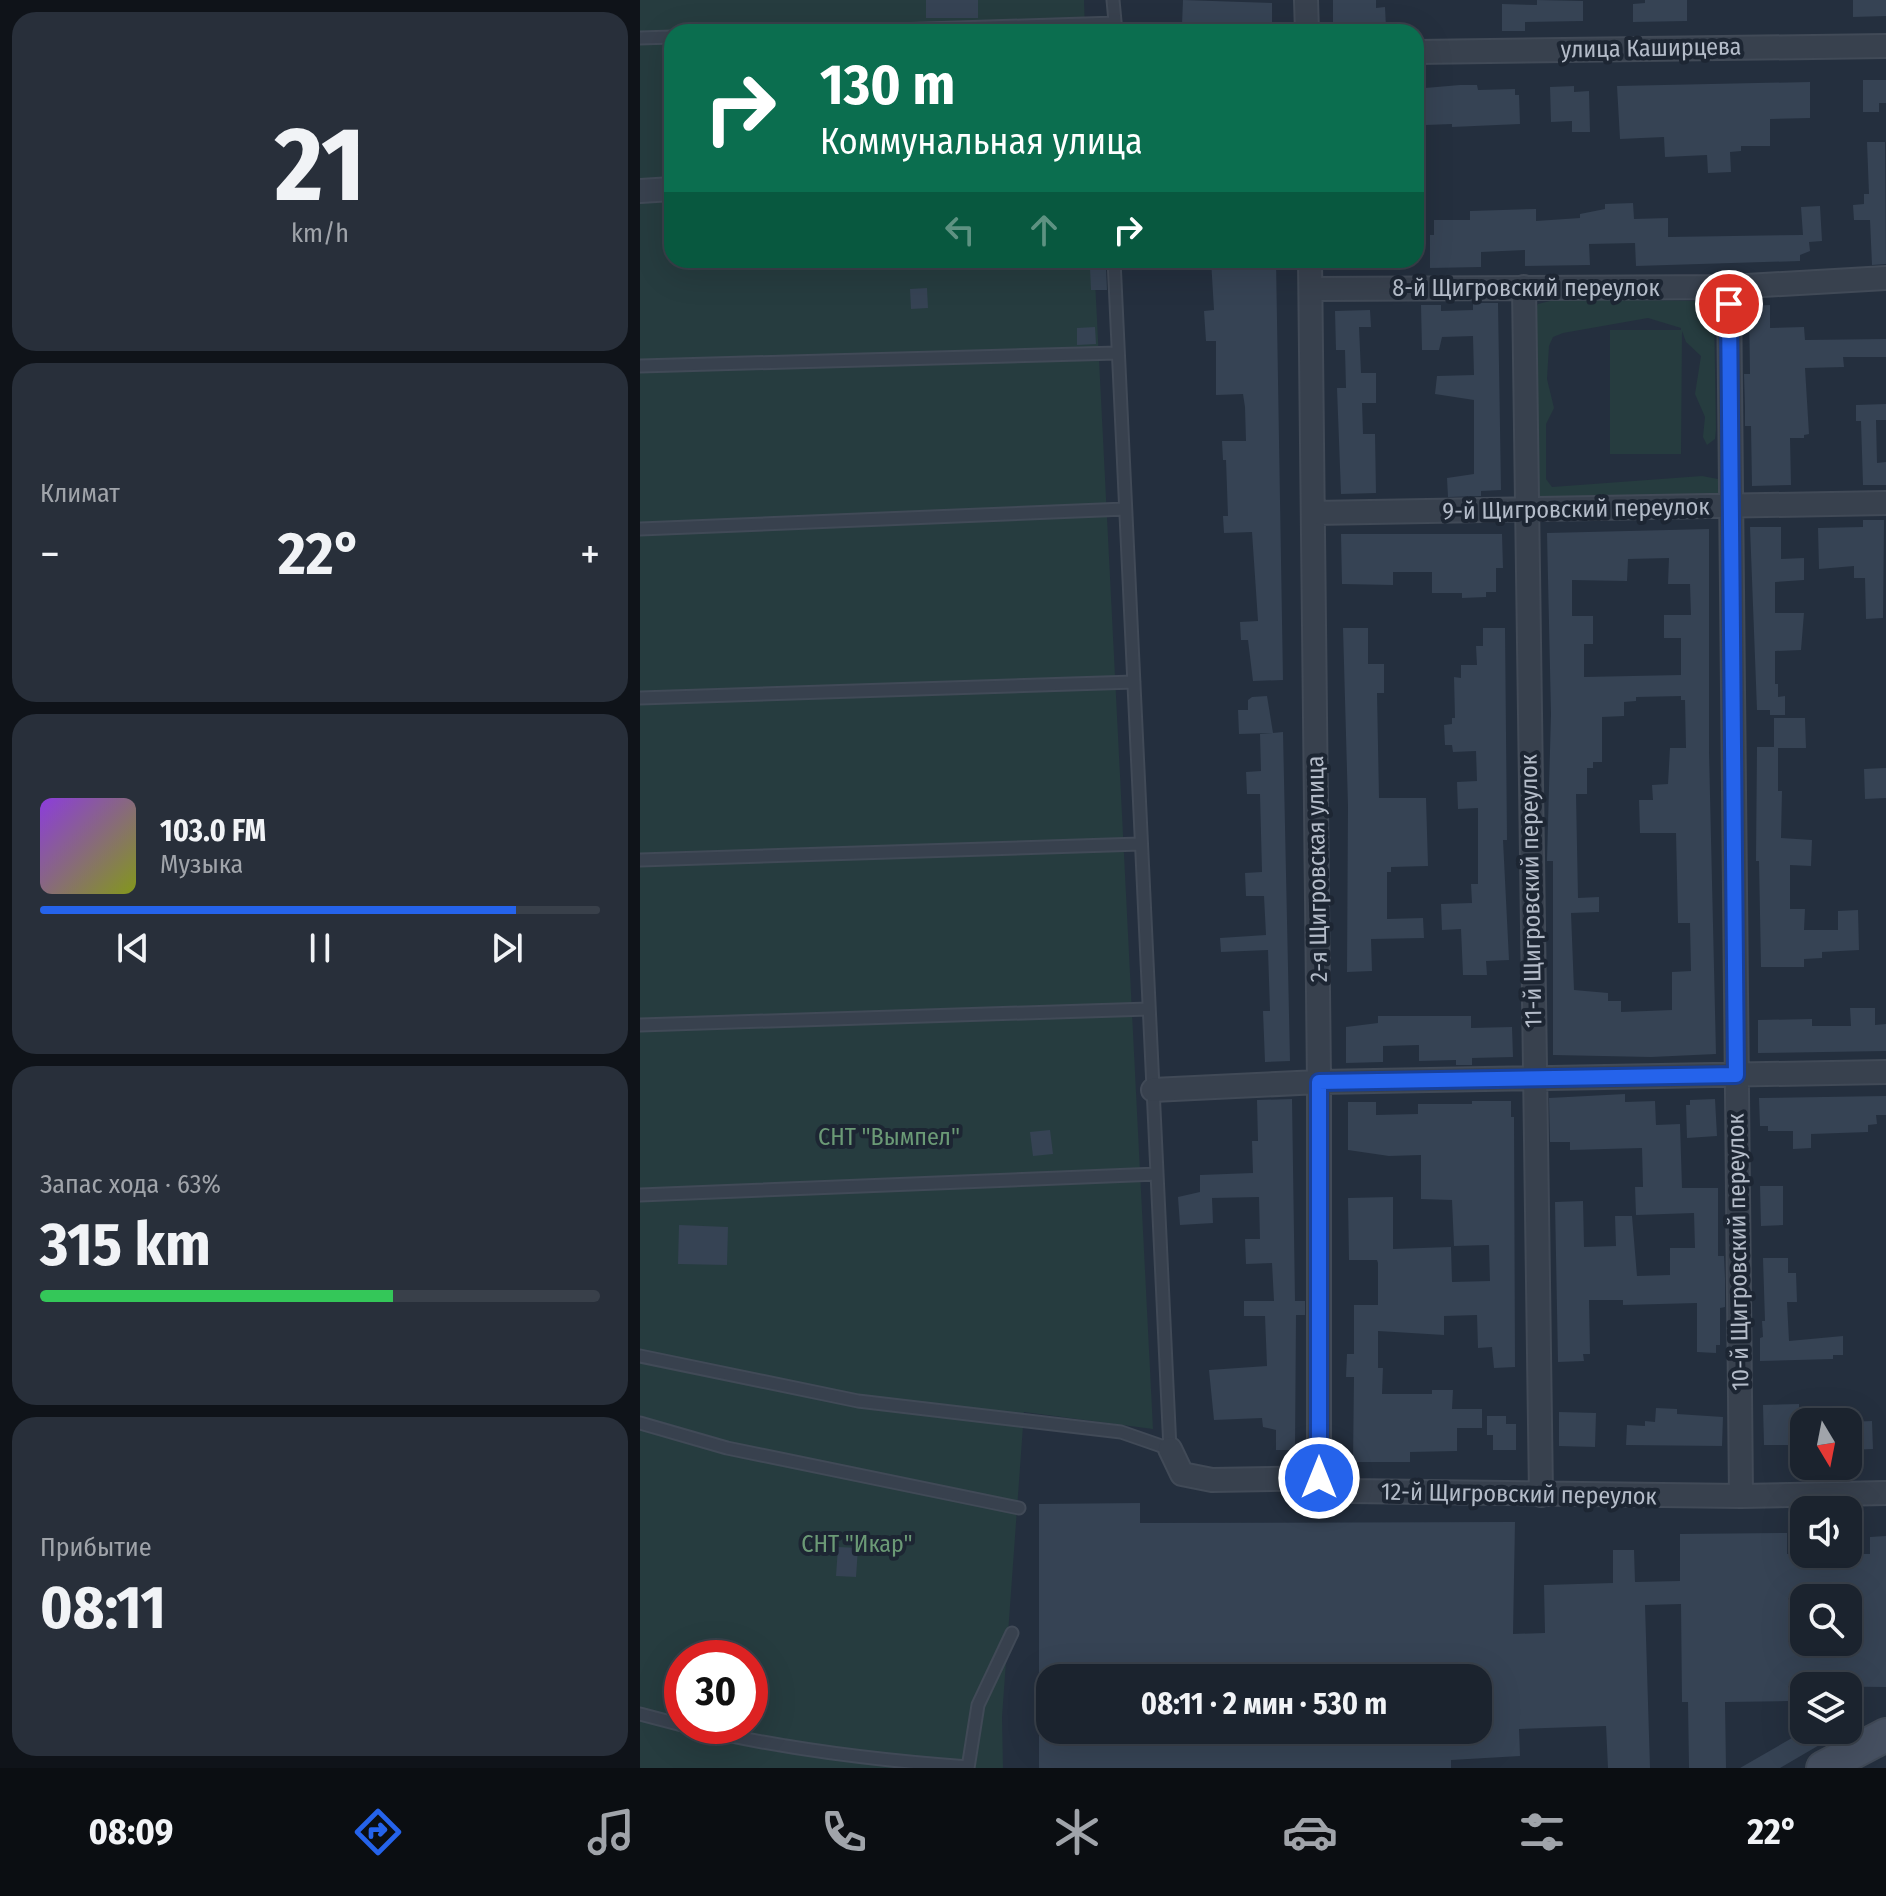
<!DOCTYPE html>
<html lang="ru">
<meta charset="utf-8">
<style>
:root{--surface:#1b232e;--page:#282f3a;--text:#f1f3f6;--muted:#a0a4aa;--line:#39404a;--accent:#2563eb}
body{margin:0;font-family:"Fira Sans Condensed",sans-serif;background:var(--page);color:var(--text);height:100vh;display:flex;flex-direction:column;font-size:30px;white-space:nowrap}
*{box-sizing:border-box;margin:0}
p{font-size:26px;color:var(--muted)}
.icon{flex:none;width:44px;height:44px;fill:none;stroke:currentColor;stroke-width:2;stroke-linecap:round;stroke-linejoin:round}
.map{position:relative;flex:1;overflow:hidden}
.details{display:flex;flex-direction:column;gap:12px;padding:12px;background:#0f1319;width:640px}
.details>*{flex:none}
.hud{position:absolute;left:24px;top:24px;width:760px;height:244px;border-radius:24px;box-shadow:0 8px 32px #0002,0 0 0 2px var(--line);background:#0b6e4f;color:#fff;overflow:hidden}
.needle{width:52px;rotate:170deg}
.fabs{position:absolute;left:1150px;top:1408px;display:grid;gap:16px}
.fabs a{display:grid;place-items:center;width:72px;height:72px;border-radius:16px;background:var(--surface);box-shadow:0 8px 32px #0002,0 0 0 2px var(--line);font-size:40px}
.speed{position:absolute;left:24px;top:1640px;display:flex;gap:16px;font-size:40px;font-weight:700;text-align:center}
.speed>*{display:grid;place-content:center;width:104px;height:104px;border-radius:50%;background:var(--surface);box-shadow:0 8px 32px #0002,0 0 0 2px var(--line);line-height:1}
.speed .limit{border:12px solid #d22;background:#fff;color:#111}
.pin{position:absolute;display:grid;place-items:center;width:68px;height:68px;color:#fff;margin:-34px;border:4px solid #fff;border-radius:50%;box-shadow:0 2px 8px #0007}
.me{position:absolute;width:88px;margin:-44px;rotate:0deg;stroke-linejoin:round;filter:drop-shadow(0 0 6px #0008)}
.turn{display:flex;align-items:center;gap:28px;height:168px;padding:0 24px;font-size:36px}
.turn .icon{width:104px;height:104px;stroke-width:2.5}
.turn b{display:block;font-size:56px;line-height:68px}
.lanes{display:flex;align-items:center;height:76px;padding:0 24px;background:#0003;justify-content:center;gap:40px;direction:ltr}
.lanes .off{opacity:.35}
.big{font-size:60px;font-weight:700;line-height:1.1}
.details .tile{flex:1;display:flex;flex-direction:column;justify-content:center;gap:12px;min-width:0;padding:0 28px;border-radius:24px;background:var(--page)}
.details .dial{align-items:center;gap:0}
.dial b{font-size:104px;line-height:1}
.song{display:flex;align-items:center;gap:24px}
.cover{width:96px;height:96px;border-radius:12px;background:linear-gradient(135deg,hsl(270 70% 55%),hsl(70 70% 35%))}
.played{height:8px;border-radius:4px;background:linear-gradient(90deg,var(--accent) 85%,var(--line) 85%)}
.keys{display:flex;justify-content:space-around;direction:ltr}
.heat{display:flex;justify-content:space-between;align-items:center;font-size:44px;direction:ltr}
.charge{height:12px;border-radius:6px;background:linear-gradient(90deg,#34c759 63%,var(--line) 0)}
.trip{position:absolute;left:396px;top:1664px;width:456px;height:80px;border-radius:24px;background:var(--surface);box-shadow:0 8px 32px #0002,0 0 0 2px var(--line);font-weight:700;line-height:80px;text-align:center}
.tab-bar{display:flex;height:128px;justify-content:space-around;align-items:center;background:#0b0e12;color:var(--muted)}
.tab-bar .icon{width:56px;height:56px}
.tab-bar .current{color:var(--accent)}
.tab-bar b{font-size:36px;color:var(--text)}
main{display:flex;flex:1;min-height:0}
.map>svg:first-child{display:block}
.green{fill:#263c3f;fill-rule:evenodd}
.building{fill:#364354;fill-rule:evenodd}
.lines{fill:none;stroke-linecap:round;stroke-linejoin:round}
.lane-casing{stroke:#414a57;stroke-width:15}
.street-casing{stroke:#414a57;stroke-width:26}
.secondary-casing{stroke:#414a57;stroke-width:36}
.lane{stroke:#38414e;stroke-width:11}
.street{stroke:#38414e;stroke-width:22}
.secondary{stroke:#465061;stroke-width:32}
.route-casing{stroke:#184099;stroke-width:20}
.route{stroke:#2563eb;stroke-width:14}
.labels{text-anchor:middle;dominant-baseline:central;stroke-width:8;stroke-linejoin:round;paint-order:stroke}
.street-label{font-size:24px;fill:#b4bcc9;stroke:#1d2633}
.park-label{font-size:24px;fill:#6b9a76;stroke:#1d2633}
</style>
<main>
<section class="details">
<div class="tile dial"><b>21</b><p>km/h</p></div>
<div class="tile"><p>Климат</p>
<div class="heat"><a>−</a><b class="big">22°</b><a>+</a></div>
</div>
<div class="tile">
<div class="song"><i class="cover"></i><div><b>103.0 FM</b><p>Музыка</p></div></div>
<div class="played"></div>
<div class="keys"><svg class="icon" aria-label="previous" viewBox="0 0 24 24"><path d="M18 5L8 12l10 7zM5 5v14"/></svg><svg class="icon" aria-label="pause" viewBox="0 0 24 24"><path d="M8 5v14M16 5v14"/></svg><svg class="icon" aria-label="next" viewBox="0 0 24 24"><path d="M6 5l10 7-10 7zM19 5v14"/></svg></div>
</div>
<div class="tile"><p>Запас хода · 63%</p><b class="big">315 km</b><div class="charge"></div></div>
<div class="tile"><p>Прибытие</p><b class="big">08:11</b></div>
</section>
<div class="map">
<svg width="1246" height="1768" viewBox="0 0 1246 1768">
<rect width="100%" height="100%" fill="#242f3e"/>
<path class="green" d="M 0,0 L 444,0 L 445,32 L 32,32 L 32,260 L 454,260 L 513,1429 L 384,1412 L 362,1717 L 363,1768 L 0,1768 ZM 42,1658 L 110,1658 L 110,1726 L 42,1726 Z
M 918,299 L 1069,301 L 1074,310 L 1076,429 L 1075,439 L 1067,445 L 1063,437 L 1065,417 L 1055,394 L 1061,356 L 1046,342 L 1042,331 L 1041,454 L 970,454 L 970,330 L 1041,330 L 1041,328 L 1008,318 L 923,333 L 913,337 L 909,346 L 907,379 L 914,408 L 906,424 L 906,479 L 912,487 L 1062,476 L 1078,479 L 1082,487 L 1078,497 L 900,503 L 890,491 L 893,312 L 898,304 Z"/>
<path class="building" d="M 286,0 L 338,0 L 338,18 L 286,18 Z
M 543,0 L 632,3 L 632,29 L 542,25 Z
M 693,0 L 736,0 L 736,8 L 745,7 L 746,27 L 693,27 Z
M 897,0 L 943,1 L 943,21 L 885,22 L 885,31 L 862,31 L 862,4 L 897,5 Z
M 1005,0 L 1047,0 L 1047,21 L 993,22 L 993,4 L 1005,3 Z
M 1213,0 L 1246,0 L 1246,16 L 1213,17 Z
M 1223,80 L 1246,80 L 1246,103 L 1239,103 L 1239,112 L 1223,112 Z
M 1170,82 L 1170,118 L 1130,119 L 1130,146 L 1101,146 L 1101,151 L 1090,152 L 1091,172 L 1068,173 L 1067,155 L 1025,157 L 1024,137 L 980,139 L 977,86 Z
M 820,85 L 837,85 L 838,90 L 875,89 L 875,95 L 879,95 L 880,124 L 812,127 L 812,124 L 786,125 L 785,88 Z
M 934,86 L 934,92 L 949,91 L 950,132 L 932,132 L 932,121 L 911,122 L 910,87 Z
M 1227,142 L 1245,142 L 1246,264 L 1232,265 L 1230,220 L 1214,220 L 1213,205 L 1224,204 L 1224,194 L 1229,194 Z
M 993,203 L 994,219 L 1028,218 L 1028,237 L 1163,235 L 1161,207 L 1180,206 L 1182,241 L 1169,242 L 1170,251 L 1160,255 L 1160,261 L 996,266 L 995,243 L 949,244 L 950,265 L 885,266 L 885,250 L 841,252 L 841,267 L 790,268 L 790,235 L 794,235 L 794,220 L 830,220 L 830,211 L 896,209 L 896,221 L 940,218 L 940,214 L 965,209 L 965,204 Z
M 571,260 L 636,260 L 643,680 L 613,681 L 608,640 L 601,640 L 600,622 L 618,621 L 612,532 L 584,533 L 583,516 L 588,516 L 586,460 L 583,460 L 582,441 L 606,441 L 605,407 L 603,394 L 576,395 L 576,341 L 566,341 L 564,311 L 574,310 Z
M 466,267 L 467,290 L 451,290 L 450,268 Z
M 287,288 L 288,308 L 271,309 L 270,289 Z
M 833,303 L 858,303 L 861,490 L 841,491 L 841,496 L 808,497 L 807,478 L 834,474 L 834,400 L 795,394 L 797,376 L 834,375 L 833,336 L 802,337 L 799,350 L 782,350 L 781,305 L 801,305 L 801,311 L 833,310 Z
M 1130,305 L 1130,328 L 1164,327 L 1165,340 L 1246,339 L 1246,357 L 1203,357 L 1204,367 L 1165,368 L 1169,434 L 1164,435 L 1164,438 L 1150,438 L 1151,485 L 1112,486 L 1111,426 L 1105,426 L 1105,408 L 1104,374 L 1110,374 L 1109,306 Z
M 730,310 L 731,327 L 719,327 L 721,373 L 736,373 L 736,403 L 722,403 L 723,434 L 735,434 L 736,493 L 701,494 L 697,388 L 706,388 L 705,350 L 696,350 L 695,311 Z
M 455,327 L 456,344 L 437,345 L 437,328 Z
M 1246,404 L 1246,420 L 1236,420 L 1237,463 L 1246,462 L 1246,485 L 1223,485 L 1221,421 L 1216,421 L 1216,405 Z
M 1223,520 L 1244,520 L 1243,618 L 1226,619 L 1225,578 L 1214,578 L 1214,566 L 1179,569 L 1178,528 L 1223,527 Z
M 1110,527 L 1141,527 L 1141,559 L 1164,558 L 1164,580 L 1135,582 L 1135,613 L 1164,613 L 1161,650 L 1135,651 L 1135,684 L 1138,684 L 1138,697 L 1145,696 L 1145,715 L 1130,715 L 1130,710 L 1117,710 Z
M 1069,529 L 1069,752 L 1076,1054 L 1011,1057 L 913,1055 L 913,861 L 907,861 L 911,714 L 907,533 ZM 1029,558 L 1028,584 L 1050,584 L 1051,615 L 1024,615 L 1024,638 L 1041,638 L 1041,675 L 944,677 L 944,644 L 953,644 L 953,616 L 932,616 L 932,580 L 987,581 L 988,559 ZM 1041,696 L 1041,700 L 1045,700 L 1046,748 L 1030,748 L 1028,784 L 1012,785 L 1013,800 L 999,800 L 1000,833 L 1036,833 L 1038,923 L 1050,923 L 1051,971 L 1032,972 L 1032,1010 L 981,1012 L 981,1001 L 968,1001 L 968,993 L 934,990 L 931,913 L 959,912 L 959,897 L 938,898 L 936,794 L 947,794 L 947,768 L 953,768 L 953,762 L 962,762 L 962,717 L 984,716 L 984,702 L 996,701 L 996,697 Z
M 701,534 L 862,534 L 863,568 L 856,568 L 856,592 L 846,592 L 846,597 L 822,598 L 822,593 L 792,593 L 792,572 L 753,572 L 753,585 L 702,584 Z
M 703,628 L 728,628 L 728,664 L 744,664 L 744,693 L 737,693 L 739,798 L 786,798 L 788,866 L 751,867 L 751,872 L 747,872 L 747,919 L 783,918 L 784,938 L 731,939 L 732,971 L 707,972 L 708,806 Z
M 843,628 L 865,628 L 867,840 L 863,840 L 869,960 L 846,961 L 847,975 L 823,975 L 821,929 L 802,930 L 801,904 L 832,903 L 831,884 L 838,884 L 838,808 L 818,809 L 817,782 L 837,781 L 836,751 L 813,752 L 812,745 L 805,745 L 804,725 L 812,724 L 812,718 L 815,718 L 814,677 L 821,678 L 821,665 L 837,665 L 836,646 L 843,646 Z
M 627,696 L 633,733 L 599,734 L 598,710 L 608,710 L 608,700 L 612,697 Z
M 1134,718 L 1165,718 L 1166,748 L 1138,748 L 1138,791 L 1142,791 L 1141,838 L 1172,840 L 1171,866 L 1150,865 L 1150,909 L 1165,909 L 1164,930 L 1198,930 L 1198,911 L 1218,910 L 1219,950 L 1182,952 L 1182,958 L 1164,959 L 1164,967 L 1121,967 L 1119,861 L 1116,861 L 1117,747 L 1134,747 Z
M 643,732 L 650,1061 L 625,1062 L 623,1011 L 630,1011 L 628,950 L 581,952 L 580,938 L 626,935 L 624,896 L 606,896 L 605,873 L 622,872 L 620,794 L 607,794 L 606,772 L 621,771 L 620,734 Z
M 1246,768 L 1246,798 L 1225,799 L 1224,769 Z
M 1210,1008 L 1235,1008 L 1235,1025 L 1246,1024 L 1246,1051 L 1118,1053 L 1118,1020 L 1172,1019 L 1172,1026 L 1211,1026 Z
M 738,1016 L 831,1016 L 831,1028 L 872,1027 L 873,1057 L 832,1058 L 832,1065 L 816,1065 L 816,1060 L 779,1061 L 779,1045 L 743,1046 L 743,1062 L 706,1063 L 706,1027 L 738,1023 Z
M 985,1094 L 985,1102 L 1015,1101 L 1016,1125 L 1040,1124 L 1042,1188 L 1078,1188 L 1078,1256 L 1084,1256 L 1085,1278 L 1085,1307 L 1080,1308 L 1080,1345 L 1076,1345 L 1076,1353 L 1057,1352 L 1057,1303 L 983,1305 L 983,1300 L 949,1300 L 950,1354 L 943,1354 L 944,1361 L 918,1362 L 915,1202 L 943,1201 L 944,1247 L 976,1246 L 975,1216 L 992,1216 L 997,1276 L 1030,1275 L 1030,1248 L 1055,1248 L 1054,1213 L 996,1215 L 995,1187 L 1003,1187 L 1002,1148 L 930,1150 L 930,1142 L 910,1142 L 909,1098 Z
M 1246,1096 L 1246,1115 L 1236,1115 L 1237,1124 L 1228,1125 L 1228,1132 L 1171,1134 L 1171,1148 L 1153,1149 L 1153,1131 L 1128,1131 L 1128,1126 L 1120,1126 L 1119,1098 Z
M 652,1099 L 655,1301 L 665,1301 L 665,1315 L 656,1315 L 655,1450 L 636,1450 L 636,1430 L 623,1427 L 622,1418 L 574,1420 L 569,1370 L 627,1366 L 625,1316 L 604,1316 L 604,1301 L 634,1301 L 632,1263 L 606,1264 L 605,1239 L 620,1239 L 619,1197 L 572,1198 L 573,1223 L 540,1225 L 538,1197 L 560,1192 L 560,1175 L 613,1173 L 612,1141 L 618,1141 L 617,1100 Z
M 1075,1099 L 1077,1136 L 1047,1138 L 1046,1105 L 1050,1105 L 1050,1100 Z
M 832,1101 L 871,1101 L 871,1117 L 874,1117 L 875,1367 L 854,1368 L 852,1347 L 838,1348 L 837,1315 L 804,1316 L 804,1335 L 738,1331 L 738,1368 L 743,1368 L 742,1394 L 792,1394 L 792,1390 L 813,1390 L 812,1409 L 842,1409 L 842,1428 L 817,1428 L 817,1451 L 770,1452 L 770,1462 L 713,1462 L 714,1377 L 706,1377 L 707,1354 L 714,1354 L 714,1305 L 738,1305 L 738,1263 L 737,1260 L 709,1260 L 708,1198 L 753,1197 L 753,1249 L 811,1247 L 812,1282 L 850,1281 L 849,1245 L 814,1246 L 812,1200 L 781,1199 L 781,1155 L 749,1156 L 708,1150 L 708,1102 L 736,1102 L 736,1115 L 778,1114 L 778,1104 L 832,1104 Z
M 410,1130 L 413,1154 L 393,1156 L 390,1132 Z
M 1120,1186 L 1143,1186 L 1143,1225 L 1121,1226 Z
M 39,1225 L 88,1227 L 87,1265 L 38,1264 Z
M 1123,1258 L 1148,1258 L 1148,1273 L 1156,1273 L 1157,1302 L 1147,1302 L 1149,1341 L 1203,1336 L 1203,1355 L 1193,1355 L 1193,1359 L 1120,1361 L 1120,1338 L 1123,1337 L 1122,1321 L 1125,1321 Z
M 1159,1404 L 1159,1413 L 1164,1413 L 1164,1445 L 1124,1445 L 1123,1405 Z
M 1016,1408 L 1037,1409 L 1037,1414 L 1083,1417 L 1082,1446 L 986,1445 L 987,1425 L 1005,1426 L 1005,1421 L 1015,1422 Z
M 919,1412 L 956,1413 L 955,1447 L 919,1446 Z
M 847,1416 L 866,1416 L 866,1424 L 876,1424 L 876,1450 L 853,1450 L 853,1435 L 847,1435 Z
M 1232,1421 L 1233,1449 L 1208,1450 L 1208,1422 Z
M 500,1503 L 500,1523 L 875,1522 L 873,1634 L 905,1633 L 904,1585 L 973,1583 L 973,1550 L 994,1550 L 995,1582 L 1040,1581 L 1040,1534 L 1147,1533 L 1147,1554 L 1230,1554 L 1230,1537 L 1246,1536 L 1246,1687 L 1148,1686 L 1148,1701 L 1085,1702 L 1086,1768 L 1049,1768 L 1048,1702 L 1042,1702 L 1041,1604 L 1005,1605 L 1010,1768 L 968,1768 L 966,1726 L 879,1729 L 880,1756 L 811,1760 L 811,1768 L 399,1768 L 399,1730 L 838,1730 L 838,1678 L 399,1678 L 399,1504 ZM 1148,1598 L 1208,1598 L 1208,1642 L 1148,1642 Z
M 198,1547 L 218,1548 L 216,1577 L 196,1576 Z
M 1166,1730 L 1205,1730 L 1140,1768 L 1100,1768 Z"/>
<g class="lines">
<defs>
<path id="lane" d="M 473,0 L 476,32
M 193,32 L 475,23
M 0,38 L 32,37
M 0,366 L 477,353
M 0,529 L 485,509
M 0,698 L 494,682
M 0,860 L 500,844
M 0,1025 L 509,1009
M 0,1195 L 517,1174
M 0,1356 L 218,1401 L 481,1432 L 530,1449 L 474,260
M 0,1423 L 87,1448 L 379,1508
M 0,1714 L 42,1725
M 47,1726 C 140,1749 232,1760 328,1767
M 328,1768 L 338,1705 L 372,1633"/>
<path id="street" d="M 666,0 L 667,32
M 776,52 L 1246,46
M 0,191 L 32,189
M 670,260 L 679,1082 L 679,1478
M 884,287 L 901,1495
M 1089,287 L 1101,1496
M 671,289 L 1089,287 L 1246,278
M 674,513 L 1246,503
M 513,1090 L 679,1082 L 1246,1072
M 530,1449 L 542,1474 L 572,1480 L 679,1478 L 710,1491 L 1101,1496 L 1246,1493"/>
<path id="secondary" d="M 1183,1768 L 1246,1735"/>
</defs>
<use href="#lane" class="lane-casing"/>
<use href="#street" class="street-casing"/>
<use href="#secondary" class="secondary-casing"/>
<use href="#lane" class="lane"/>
<use href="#street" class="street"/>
<use href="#secondary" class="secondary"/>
</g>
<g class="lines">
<defs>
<path id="route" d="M 679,1478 L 679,1082 L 1096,1075 L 1089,304"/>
</defs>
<use href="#route" class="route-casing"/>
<use href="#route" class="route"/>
</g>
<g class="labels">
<g class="street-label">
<text transform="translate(1011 48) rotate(-1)">улица Каширцева</text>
<text x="886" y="288">8-й Щигровский переулок</text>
<text transform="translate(936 509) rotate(-1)">9-й Щигровский переулок</text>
<text transform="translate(677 869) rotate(-91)">2-я Щигровская улица</text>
<text transform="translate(891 891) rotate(-91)">11-й Щигровский переулок</text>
<text transform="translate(1098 1252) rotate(-91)">10-й Щигровский переулок</text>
<text transform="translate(879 1494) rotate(1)">12-й Щигровский переулок</text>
</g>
<g class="park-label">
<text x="249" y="1137">СНТ "Вымпел"</text>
<text x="217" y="1544">СНТ "Икар"</text>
</g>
</g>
</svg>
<div class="fabs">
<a><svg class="needle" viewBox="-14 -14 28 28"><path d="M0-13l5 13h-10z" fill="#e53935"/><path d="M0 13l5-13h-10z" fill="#a0a4aa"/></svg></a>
<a><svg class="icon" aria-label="sound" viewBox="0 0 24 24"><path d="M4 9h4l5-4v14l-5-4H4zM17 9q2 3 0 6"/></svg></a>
<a><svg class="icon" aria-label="search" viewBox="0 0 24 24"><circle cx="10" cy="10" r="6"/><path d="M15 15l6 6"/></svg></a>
<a><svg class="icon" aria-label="layers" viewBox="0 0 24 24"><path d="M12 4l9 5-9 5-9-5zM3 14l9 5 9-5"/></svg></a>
</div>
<div class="speed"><div class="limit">30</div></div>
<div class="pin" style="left:1089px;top:304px;background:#d93025"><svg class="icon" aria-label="arrive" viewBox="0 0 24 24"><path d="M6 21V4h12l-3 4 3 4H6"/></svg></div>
<svg class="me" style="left:679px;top:1478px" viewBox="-20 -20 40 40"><circle r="17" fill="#2563eb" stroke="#fff" stroke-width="3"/><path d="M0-11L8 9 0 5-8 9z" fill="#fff"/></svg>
<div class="trip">08:11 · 2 мин · 530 m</div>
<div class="hud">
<div class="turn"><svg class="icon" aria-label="right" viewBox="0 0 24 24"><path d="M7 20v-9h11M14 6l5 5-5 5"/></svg><div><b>130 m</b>Коммунальная улица</div></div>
<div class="lanes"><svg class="icon off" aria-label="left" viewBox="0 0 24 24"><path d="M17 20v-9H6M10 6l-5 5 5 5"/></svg><svg class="icon off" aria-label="ahead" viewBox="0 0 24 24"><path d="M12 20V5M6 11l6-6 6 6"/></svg><svg class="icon" aria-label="right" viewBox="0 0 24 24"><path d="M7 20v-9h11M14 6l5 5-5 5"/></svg></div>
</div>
</div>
</main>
<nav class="tab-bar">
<b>08:09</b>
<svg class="icon current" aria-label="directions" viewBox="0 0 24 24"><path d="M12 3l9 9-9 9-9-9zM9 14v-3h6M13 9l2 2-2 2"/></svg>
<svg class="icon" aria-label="music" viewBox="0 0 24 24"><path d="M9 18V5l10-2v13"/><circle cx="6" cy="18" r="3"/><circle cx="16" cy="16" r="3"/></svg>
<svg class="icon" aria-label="phone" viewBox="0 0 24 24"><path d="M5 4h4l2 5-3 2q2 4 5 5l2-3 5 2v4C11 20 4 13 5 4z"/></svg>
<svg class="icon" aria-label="climate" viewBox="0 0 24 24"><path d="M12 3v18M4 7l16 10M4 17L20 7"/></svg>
<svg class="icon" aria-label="car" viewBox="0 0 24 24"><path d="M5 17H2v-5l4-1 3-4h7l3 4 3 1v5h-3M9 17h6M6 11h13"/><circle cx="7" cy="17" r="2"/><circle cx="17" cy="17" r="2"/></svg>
<svg class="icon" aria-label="filters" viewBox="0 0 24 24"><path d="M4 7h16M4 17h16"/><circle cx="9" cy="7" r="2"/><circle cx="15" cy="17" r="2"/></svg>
<b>22°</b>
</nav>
